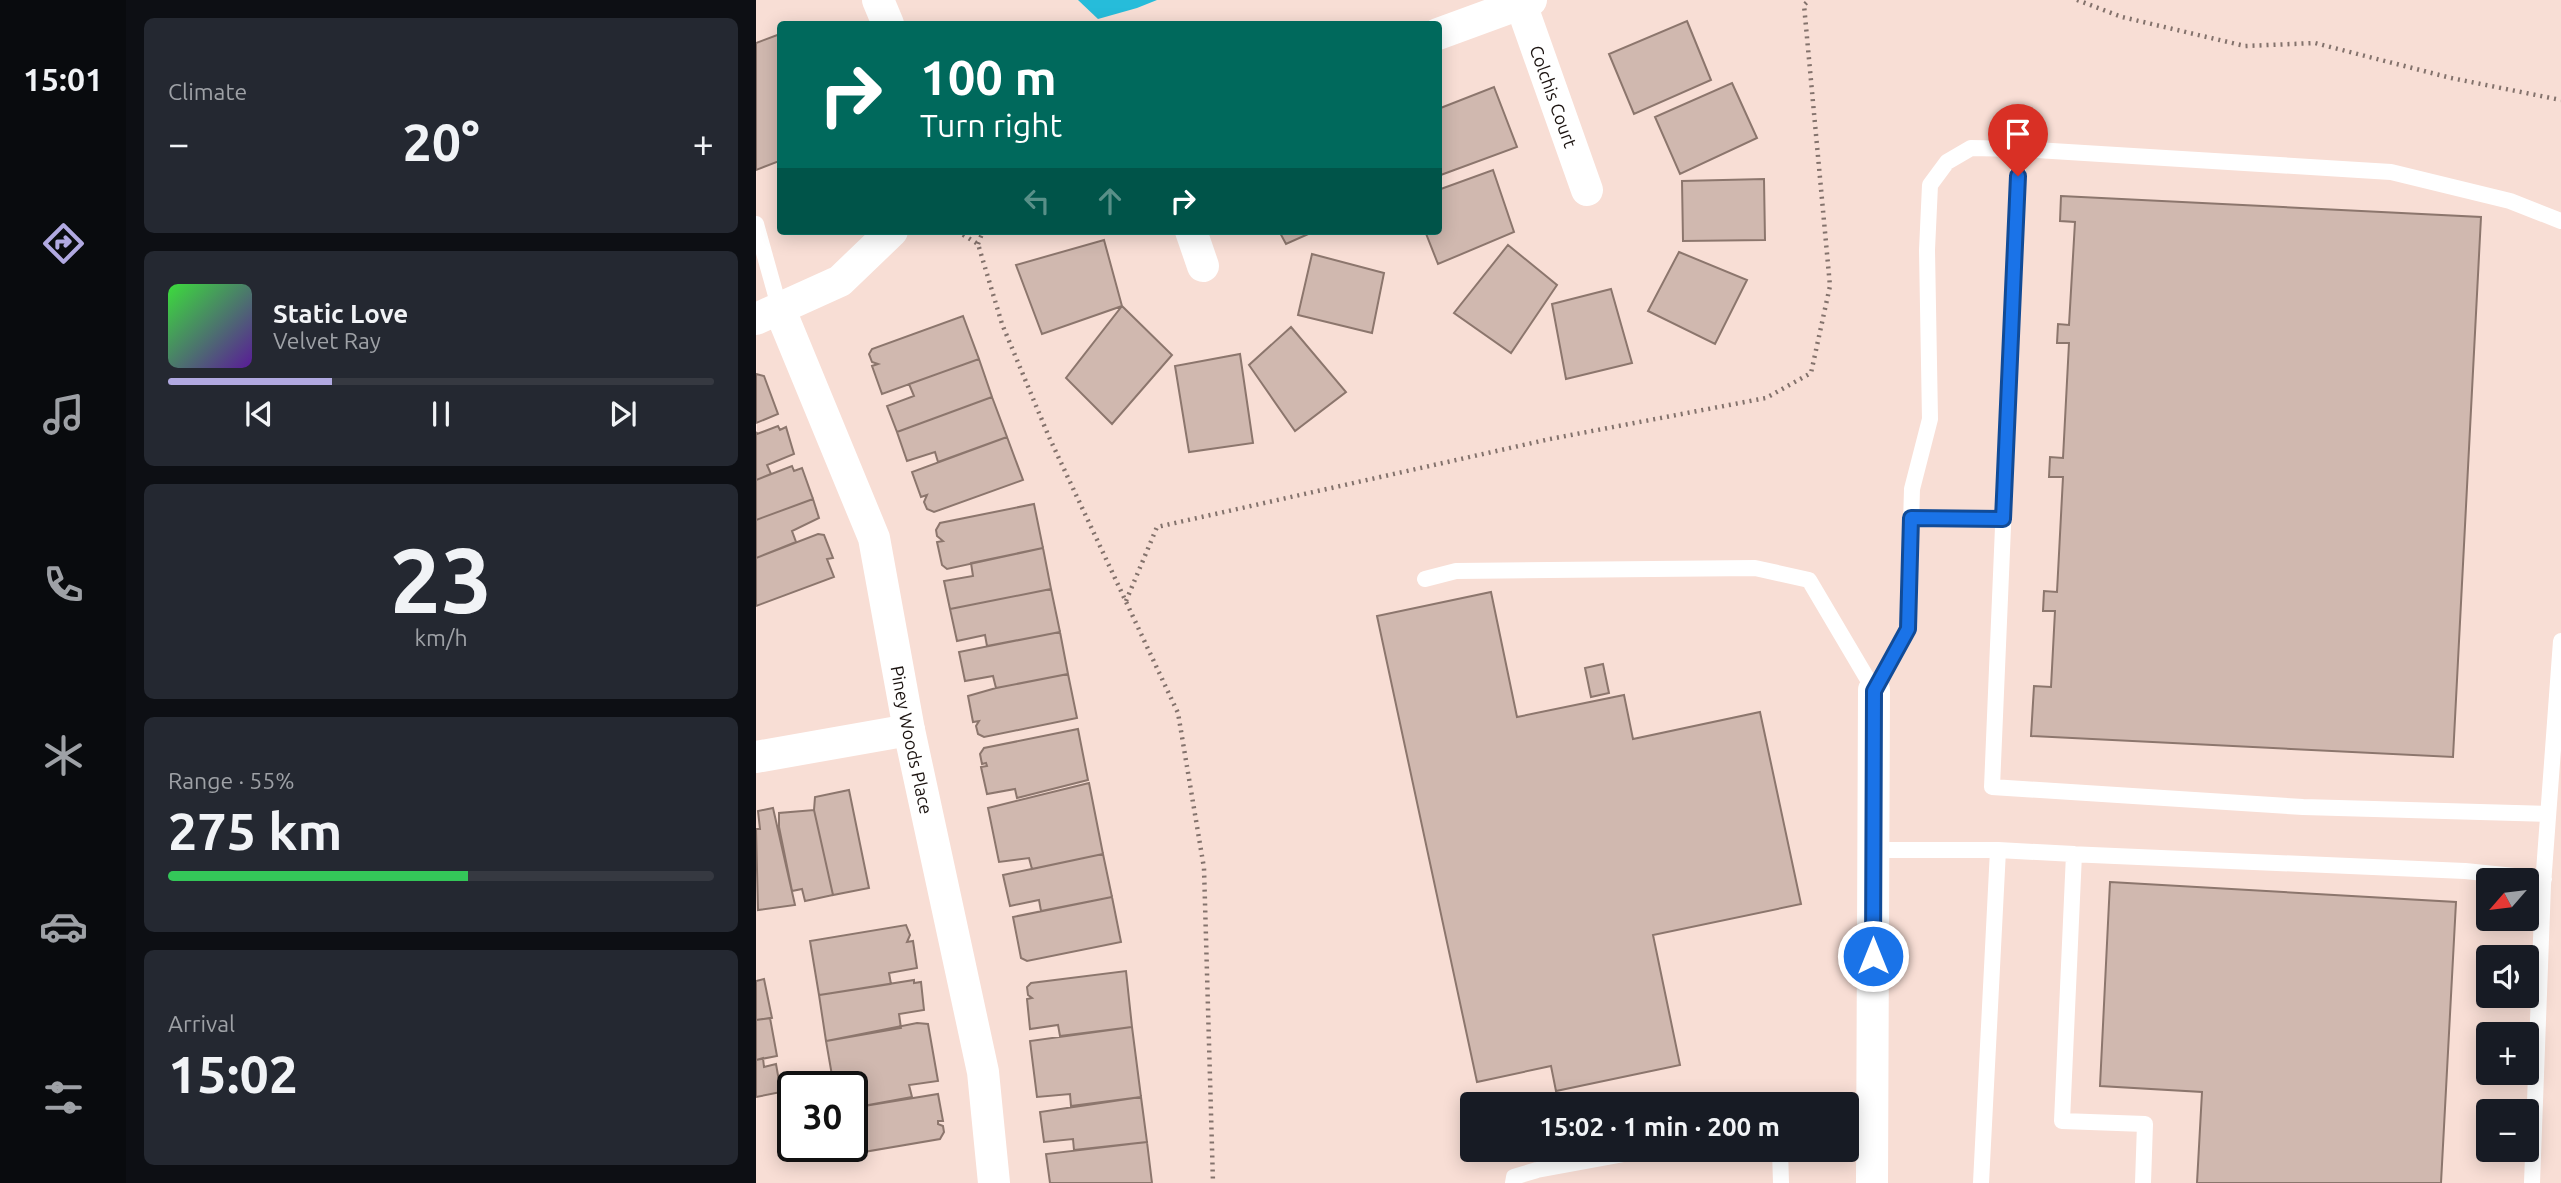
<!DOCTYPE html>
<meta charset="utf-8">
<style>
:root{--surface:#171b24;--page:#242831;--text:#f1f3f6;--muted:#9ea1a6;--line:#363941;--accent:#b1a9e1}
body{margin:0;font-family:Ubuntu,sans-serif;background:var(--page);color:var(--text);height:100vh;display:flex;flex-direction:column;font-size:26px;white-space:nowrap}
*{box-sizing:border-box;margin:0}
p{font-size:23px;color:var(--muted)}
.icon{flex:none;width:38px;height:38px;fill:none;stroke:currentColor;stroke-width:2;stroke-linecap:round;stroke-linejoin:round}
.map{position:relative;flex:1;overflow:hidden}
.drawer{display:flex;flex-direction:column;gap:18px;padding:18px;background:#0d0f14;width:630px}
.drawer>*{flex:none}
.guide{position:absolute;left:21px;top:21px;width:665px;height:214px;border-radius:7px;box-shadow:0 4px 18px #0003;background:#00695c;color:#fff;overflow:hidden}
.needle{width:46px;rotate:242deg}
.tools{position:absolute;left:1720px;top:868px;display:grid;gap:14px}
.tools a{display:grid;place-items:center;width:63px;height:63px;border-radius:7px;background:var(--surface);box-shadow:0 4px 18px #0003;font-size:35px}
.speed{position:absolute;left:21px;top:1071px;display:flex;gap:14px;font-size:35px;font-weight:700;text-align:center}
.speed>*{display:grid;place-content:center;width:91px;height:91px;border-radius:50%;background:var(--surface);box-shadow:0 4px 18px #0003;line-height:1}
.speed .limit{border:4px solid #111;border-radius:10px;background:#fff;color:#111}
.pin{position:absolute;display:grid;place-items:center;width:60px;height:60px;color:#fff;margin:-72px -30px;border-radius:50% 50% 50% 0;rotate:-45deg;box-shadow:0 0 7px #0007}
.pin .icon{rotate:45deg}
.me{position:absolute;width:77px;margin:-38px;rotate:0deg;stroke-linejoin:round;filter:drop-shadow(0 0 5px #0008)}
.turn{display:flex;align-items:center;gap:24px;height:147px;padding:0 28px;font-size:32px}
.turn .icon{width:91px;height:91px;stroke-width:2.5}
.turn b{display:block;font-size:49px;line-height:60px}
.lanes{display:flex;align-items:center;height:66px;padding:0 28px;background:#0003;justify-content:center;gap:35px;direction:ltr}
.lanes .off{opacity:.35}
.big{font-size:52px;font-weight:700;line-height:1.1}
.drawer .tile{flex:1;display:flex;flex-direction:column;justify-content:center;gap:10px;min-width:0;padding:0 24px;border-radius:10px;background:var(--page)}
.drawer .dial{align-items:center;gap:0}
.dial b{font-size:91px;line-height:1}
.song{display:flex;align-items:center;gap:21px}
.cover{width:84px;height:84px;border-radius:10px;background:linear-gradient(135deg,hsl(120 70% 55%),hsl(270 70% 35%))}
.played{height:7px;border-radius:4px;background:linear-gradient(90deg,var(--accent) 30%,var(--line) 30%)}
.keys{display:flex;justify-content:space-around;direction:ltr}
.heat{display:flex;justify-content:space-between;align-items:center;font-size:38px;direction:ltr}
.charge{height:10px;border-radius:5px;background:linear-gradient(90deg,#34c759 55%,var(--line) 0)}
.trip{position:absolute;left:704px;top:1092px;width:399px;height:70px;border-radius:7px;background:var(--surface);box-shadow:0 4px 18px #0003;font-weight:700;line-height:70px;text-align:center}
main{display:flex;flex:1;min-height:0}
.dock{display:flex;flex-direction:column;width:126px;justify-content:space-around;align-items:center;background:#090b0e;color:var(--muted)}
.dock .icon{width:49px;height:49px}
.dock .selected{color:var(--accent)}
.dock b{font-size:32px;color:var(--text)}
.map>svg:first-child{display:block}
.water{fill:#26bcda}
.building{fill:#d0b8af;stroke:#8c766d;stroke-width:2}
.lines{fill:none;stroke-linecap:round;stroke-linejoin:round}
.path{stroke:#83726c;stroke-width:4.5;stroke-dasharray:2 5;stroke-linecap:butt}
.service{stroke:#fff;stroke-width:16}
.minor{stroke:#fff;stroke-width:32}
.route-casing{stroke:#114b97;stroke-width:18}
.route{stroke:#1a73e8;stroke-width:12}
.labels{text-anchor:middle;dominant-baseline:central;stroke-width:6;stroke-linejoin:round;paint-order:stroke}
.street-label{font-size:18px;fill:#1b1310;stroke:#fff}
</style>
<main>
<nav class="dock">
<b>15:01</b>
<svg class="icon selected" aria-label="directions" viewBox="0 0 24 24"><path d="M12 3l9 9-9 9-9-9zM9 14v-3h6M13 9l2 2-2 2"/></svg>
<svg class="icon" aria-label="music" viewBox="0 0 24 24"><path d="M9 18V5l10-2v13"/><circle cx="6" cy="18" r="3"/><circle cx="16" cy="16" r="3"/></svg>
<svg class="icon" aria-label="phone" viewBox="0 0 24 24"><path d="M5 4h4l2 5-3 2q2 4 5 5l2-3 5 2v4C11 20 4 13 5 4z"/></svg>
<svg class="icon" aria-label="climate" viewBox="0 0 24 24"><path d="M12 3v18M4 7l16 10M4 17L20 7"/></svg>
<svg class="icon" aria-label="car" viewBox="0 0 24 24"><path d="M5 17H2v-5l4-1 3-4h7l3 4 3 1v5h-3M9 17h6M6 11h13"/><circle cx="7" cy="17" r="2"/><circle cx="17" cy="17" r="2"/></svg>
<svg class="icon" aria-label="filters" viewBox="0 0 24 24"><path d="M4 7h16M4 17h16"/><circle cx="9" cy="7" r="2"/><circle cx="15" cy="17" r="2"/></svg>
</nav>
<section class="drawer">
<div class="tile"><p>Climate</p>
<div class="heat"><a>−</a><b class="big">20°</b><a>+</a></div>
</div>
<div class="tile">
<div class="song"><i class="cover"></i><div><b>Static Love</b><p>Velvet Ray</p></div></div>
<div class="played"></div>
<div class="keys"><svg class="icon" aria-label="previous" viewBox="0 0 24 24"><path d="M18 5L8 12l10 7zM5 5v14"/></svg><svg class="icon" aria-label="pause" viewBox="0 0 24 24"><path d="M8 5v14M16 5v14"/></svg><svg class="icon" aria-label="next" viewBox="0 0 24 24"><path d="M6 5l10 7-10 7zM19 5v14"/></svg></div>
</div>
<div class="tile dial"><b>23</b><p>km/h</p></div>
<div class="tile"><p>Range · 55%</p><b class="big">275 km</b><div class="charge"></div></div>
<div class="tile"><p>Arrival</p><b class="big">15:02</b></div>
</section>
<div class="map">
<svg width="1805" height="1183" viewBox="0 0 1805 1183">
<rect width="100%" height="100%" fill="#f8ded5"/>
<path class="water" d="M 322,0 L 401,0 L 381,8 L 342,19 Z"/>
<path class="building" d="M 931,21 L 955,80 L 878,114 L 853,54 Z
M 24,34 L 24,166 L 23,161 L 0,170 L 0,43 Z
M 976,83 L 1001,138 L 924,174 L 899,117 Z
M 738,87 L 761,147 L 682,176 L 682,109 Z
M 737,170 L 758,232 L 682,264 L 669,231 L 682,231 L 682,190 Z
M 1008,179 L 1009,240 L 927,241 L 926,181 Z
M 1305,196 L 1725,217 L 1697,757 L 1275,736 L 1278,686 L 1295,687 L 1299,611 L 1287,611 L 1288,591 L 1301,592 L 1307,477 L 1293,477 L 1294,457 L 1307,458 L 1313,343 L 1301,343 L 1302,324 L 1313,325 L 1319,222 L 1304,221 Z
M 523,231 L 559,231 L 530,244 Z
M 348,240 L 366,306 L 286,334 L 260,265 Z
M 752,245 L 801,285 L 755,353 L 698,313 Z
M 923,252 L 991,280 L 959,344 L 892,311 Z
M 556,254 L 628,273 L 616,333 L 542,315 Z
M 855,289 L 876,363 L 810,379 L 796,304 Z
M 366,306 L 416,355 L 356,424 L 310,378 Z
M 207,316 L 223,359 L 126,394 L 116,366 L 122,364 L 116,362 L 113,354 L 116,349 Z
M 535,327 L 590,392 L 539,431 L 493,365 Z
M 484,354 L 497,443 L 433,452 L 419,366 Z
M 223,359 L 236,397 L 141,432 L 131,406 L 158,396 L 153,384 Z
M 0,374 L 8,376 L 22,414 L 0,423 Z
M 236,397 L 251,437 L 182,462 L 179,452 L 151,461 L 141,432 Z
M 22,426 L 24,430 L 30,427 L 38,454 L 11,465 L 15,474 L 0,480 L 0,432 L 1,434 Z
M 251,437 L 267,480 L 178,512 L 171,509 L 168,502 L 171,495 L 165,497 L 156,472 Z
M 36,466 L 38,471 L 46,468 L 57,499 L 0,520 L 0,480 Z
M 57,499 L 63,518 L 36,531 L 40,542 L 0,558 L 0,520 Z
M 278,504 L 287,548 L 191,569 L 186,565 L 181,542 L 187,541 L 181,536 L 180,530 L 184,523 Z
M 62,534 L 68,535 L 77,558 L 71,559 L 78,577 L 0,606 L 0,558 Z
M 287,548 L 295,589 L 194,609 L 188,581 L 217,576 L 215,563 Z
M 295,589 L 304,632 L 231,646 L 229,635 L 201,641 L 194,609 Z
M 735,592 L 761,717 L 868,695 L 877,739 L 1004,712 L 1045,904 L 897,935 L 924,1065 L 800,1091 L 795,1066 L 721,1082 L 621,616 Z
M 304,632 L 312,674 L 240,688 L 237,676 L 209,681 L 203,652 Z
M 847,664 L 853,693 L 835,697 L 829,668 Z
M 312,674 L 321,718 L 228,737 L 222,734 L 220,726 L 223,721 L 217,722 L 212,696 L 240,688 Z
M 322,729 L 332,780 L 261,798 L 259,789 L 231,794 L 225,767 L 231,766 L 230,763 L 226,764 L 224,754 L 228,748 Z
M 333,783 L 347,854 L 276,869 L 273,858 L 243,862 L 232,808 Z
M 93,790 L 113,888 L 77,895 L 58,810 L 59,797 Z
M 17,808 L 39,905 L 2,910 L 0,829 L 4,829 L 2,811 Z
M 58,810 L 77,895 L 49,901 L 46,889 L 36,891 L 23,827 L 23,813 Z
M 347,854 L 356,897 L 285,911 L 283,900 L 254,906 L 247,875 Z
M 1354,882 L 1700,902 L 1685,1183 L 1441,1183 L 1446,1092 L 1344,1086 Z
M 356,897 L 365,942 L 271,961 L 265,958 L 257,917 Z
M 150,925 L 154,935 L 151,942 L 157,941 L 161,968 L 133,973 L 135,984 L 63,995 L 54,941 Z
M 370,971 L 376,1027 L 304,1036 L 302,1025 L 274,1029 L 271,999 L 276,998 L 272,995 L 271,987 L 275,983 Z
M 8,979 L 16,1018 L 0,1020 L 0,981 Z
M 158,980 L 158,983 L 165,982 L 168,1010 L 143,1014 L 145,1028 L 70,1041 L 63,995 Z
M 14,1018 L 21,1056 L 0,1060 L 0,1020 Z
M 161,1023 L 172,1024 L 182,1081 L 153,1085 L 156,1097 L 96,1108 L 96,1087 L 78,1087 L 70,1041 Z
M 376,1027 L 385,1097 L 315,1106 L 314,1094 L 281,1097 L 274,1041 Z
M 7,1058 L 8,1067 L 20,1064 L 25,1092 L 0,1097 L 0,1060 Z
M 182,1094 L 187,1121 L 182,1121 L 182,1124 L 187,1126 L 188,1132 L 184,1139 L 90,1155 L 88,1146 L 96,1146 L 96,1108 Z
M 385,1097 L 391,1142 L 318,1150 L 317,1139 L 288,1142 L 284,1112 Z
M 391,1142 L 396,1183 L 294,1183 L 290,1154 Z"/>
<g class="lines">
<path class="path" d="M 1321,0 L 1366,17 L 1489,46 L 1559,43 L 1695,78 L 1805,100
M 201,231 L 222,244 L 246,324 L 293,437 L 422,713 L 448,868 L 457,1183
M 222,244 L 227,231
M 370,601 L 401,527 L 794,439 L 1010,398 L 1055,373 L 1074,286 L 1048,5 L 1053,0"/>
<path class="service" d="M 1263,149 L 1635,172 L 1754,201 L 1805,221
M 0,224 L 24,310
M 1155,518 L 1247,519
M 669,579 L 700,571 L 999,568 L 1053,580 L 1118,690
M 1118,690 L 1152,629 L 1156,489 L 1174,419 L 1171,250 L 1174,185 L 1191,162 L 1215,148 L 1263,149 L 1236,787 L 1547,807 L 1792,814
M 1117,850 L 1242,850 L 1225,1183
M 1242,850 L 1318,854 L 1306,1121 L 1389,1124 L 1387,1183
M 1313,854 L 1709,871 L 1788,879
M 1090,1117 L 1117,1114
M 1024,1150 L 1025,1183
M 757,1183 L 758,1177 L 781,1170 L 890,1150
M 1776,1183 L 1787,885 L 1805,641"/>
<g class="minor">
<path d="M 122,0 L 132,24"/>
<path id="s1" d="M 765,4 L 831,190"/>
<path d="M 682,34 L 775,0"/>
<path d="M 435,231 L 447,266"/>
<path id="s2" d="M 24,310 L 118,538 L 153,730 L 227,1072 L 238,1183"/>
<path d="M 0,319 L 84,281 L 136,231"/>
<path d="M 0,757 L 153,730"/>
<path d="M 1116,1183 L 1118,690"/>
</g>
</g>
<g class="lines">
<defs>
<path id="route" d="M 1117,956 L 1118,691 L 1152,629 L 1155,518 L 1247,519 L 1262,176"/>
</defs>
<use href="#route" class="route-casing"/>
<use href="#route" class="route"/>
</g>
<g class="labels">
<g class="street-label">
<text stroke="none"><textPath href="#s1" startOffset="98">Colchis Court</textPath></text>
<text stroke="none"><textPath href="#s2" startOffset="452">Piney Woods Place</textPath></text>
</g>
</g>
</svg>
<div class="tools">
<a><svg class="needle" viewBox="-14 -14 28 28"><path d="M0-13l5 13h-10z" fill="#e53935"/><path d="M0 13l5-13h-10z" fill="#9ea1a6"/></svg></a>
<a><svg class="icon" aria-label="sound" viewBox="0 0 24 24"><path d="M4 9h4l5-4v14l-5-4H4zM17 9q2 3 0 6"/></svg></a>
<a>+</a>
<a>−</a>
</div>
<div class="speed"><div class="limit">30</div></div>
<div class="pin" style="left:1262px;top:176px;background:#d93025"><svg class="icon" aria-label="arrive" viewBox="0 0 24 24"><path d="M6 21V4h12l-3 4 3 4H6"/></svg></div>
<svg class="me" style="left:1117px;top:956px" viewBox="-20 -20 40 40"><circle r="17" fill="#1a73e8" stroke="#fff" stroke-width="3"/><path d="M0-11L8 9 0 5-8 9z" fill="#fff"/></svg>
<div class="trip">15:02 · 1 min · 200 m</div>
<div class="guide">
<div class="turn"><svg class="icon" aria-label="right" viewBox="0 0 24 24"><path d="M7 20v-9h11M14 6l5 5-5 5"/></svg><div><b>100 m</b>Turn right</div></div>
<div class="lanes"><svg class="icon off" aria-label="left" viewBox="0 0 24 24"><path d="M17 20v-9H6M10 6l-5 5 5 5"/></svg><svg class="icon off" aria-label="ahead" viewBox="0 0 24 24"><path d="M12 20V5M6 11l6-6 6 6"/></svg><svg class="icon" aria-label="right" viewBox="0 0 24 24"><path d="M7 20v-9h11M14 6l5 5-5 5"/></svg></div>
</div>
</div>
</main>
